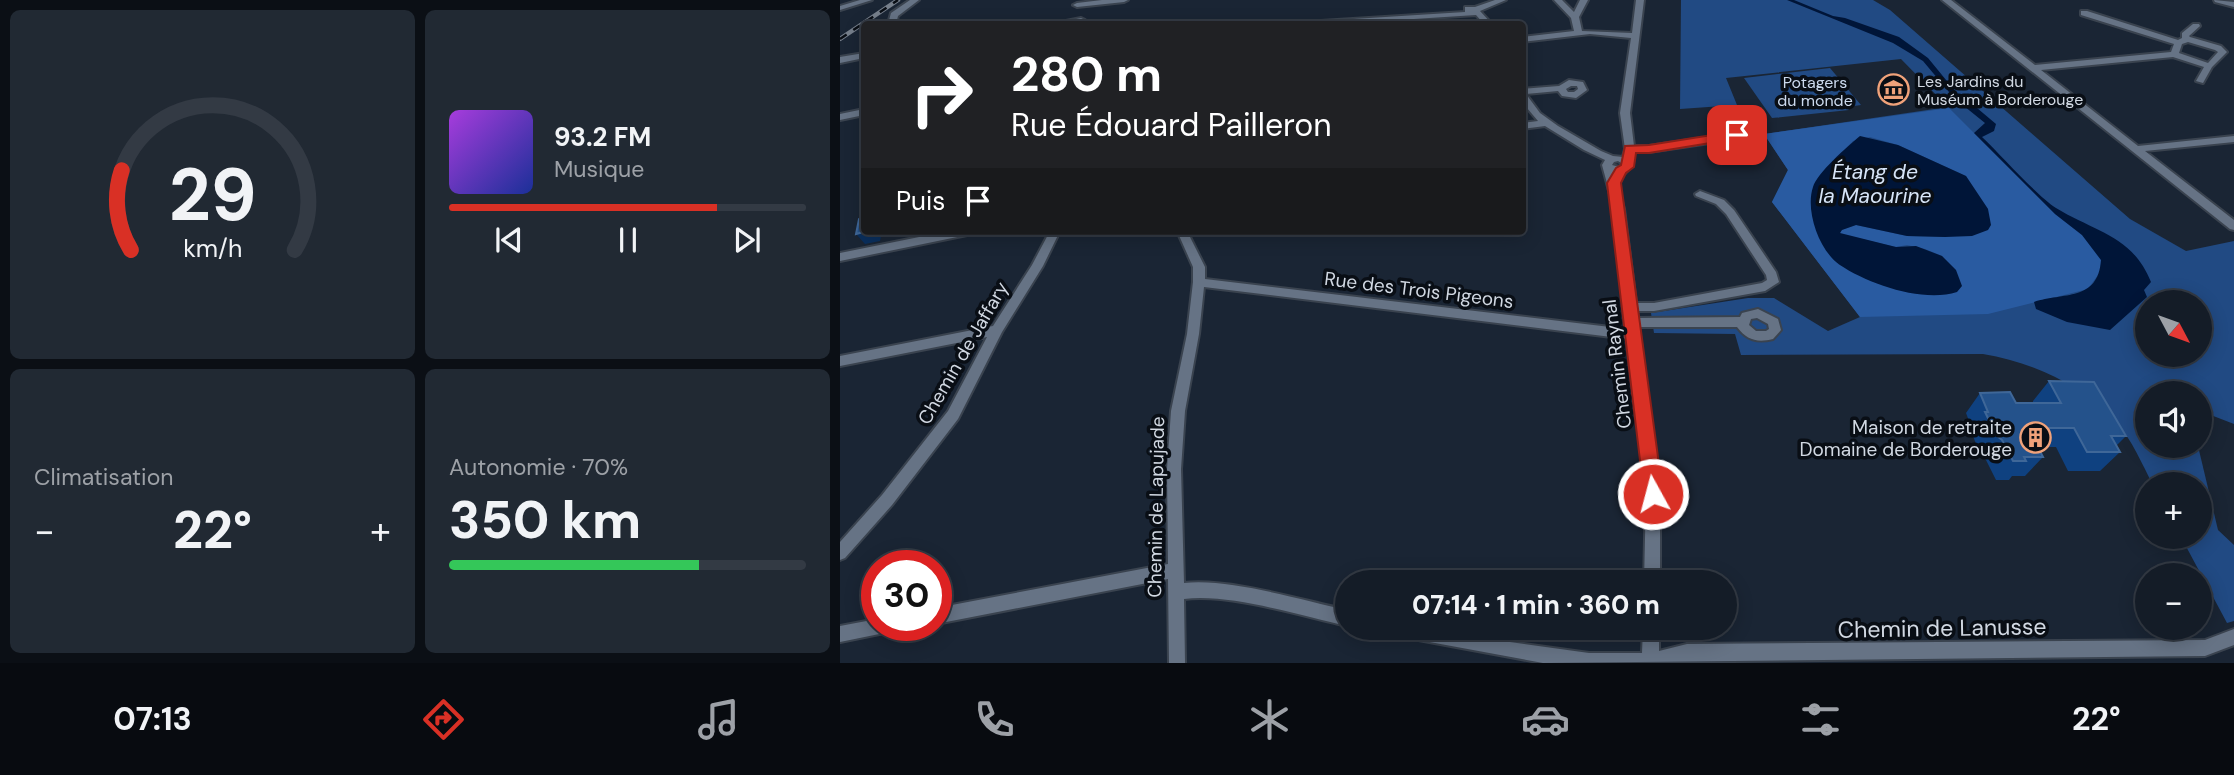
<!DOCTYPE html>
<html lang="fr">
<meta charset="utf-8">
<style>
:root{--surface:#141c27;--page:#212933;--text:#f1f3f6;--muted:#9da1a7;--line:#333a44;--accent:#d93025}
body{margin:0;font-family:"DM Sans",sans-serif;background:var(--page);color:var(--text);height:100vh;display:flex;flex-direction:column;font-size:26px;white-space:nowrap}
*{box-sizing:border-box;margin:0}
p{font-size:23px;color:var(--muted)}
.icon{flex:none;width:38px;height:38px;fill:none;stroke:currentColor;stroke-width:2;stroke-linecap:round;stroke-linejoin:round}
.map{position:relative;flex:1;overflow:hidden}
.side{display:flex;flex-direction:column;gap:10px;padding:10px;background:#0b0f15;width:840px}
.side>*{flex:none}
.banner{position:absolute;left:21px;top:21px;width:665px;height:214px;border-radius:7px;box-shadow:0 4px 18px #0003,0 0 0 2px var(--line);background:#202124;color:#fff;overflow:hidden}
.needle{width:46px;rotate:131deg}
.controls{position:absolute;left:1295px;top:290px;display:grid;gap:14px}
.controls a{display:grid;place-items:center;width:77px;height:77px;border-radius:50%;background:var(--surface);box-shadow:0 4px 18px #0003,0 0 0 2px var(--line);font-size:35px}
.speed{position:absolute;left:21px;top:550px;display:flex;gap:14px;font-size:35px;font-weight:700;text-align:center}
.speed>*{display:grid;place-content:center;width:91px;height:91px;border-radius:50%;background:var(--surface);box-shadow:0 4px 18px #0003,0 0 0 2px var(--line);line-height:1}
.speed .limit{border:10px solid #d22;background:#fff;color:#111}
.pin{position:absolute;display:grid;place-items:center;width:60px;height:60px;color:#fff;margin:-30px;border-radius:14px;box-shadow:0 4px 10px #0006}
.me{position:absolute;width:77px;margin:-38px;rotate:353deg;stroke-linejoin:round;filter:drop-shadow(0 0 5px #0008)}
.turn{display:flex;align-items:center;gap:24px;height:147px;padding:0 35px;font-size:32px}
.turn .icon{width:91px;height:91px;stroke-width:2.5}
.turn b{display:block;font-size:49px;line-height:60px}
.then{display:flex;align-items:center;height:66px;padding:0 35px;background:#0003;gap:14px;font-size:26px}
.big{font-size:52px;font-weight:800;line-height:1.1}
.side .widget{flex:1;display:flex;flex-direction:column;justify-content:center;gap:10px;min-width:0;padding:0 24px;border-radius:10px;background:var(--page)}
.side .dial{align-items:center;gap:0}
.dial svg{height:182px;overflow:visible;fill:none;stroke:var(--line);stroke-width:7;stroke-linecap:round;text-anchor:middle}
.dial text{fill:var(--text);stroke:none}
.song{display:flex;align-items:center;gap:21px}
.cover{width:84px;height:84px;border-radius:10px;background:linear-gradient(135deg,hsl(280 70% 55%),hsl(230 70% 35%))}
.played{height:7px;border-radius:4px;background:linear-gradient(90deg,var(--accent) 75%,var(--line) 75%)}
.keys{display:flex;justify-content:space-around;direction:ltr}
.heat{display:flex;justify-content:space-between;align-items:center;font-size:38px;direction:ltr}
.charge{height:10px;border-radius:5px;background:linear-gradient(90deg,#34c759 70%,var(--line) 0)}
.side .tiles{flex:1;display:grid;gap:10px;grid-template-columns:repeat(2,1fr)}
.trip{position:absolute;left:495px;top:570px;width:402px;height:70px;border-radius:35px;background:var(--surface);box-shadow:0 4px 18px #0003,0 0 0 2px var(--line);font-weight:800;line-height:70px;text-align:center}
.tabs{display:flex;height:112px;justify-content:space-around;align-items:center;background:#080b10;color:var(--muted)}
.tabs .icon{width:49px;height:49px}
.tabs .active{color:var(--accent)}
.tabs b{font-size:32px;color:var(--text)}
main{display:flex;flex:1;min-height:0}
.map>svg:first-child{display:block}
.green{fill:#214a83;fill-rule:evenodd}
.forest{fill:#295ba1;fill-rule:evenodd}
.water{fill:#001538}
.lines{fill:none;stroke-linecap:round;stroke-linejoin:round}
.minor-casing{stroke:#3a434f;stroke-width:4}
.minor{fill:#667385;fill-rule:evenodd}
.rail-casing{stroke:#767f8b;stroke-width:4.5}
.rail{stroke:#090e15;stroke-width:2.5;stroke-dasharray:8;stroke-linecap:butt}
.wall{fill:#0f4180}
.shaded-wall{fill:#0a2f5d}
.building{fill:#24528b;stroke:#3f6798;stroke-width:2}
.route{fill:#d93025;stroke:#8d1f18;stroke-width:2}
.labels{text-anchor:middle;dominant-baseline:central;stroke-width:7;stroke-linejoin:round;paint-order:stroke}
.far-poi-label{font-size:16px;fill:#d1d8e2;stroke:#090e15;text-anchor:start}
.far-park-label{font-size:16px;fill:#ccdaee;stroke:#090e15}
.street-label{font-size:19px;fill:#d1d8e2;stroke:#090e15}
.poi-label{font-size:19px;fill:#d1d8e2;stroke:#090e15;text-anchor:end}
.water-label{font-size:21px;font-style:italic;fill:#d7e5f8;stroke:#090e15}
.near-street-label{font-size:23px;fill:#d1d8e2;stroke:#090e15}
</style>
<main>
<section class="side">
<div class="tiles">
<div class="widget dial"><svg viewBox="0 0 100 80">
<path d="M14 69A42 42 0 1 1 86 69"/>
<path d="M14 69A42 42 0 0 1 10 34" stroke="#d93025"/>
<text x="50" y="56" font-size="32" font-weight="700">29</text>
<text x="50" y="72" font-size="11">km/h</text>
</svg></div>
<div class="widget">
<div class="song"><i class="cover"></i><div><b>93.2 FM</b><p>Musique</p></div></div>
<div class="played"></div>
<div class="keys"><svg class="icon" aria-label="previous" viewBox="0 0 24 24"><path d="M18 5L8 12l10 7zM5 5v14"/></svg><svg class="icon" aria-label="pause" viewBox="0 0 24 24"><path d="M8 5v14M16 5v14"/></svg><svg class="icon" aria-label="next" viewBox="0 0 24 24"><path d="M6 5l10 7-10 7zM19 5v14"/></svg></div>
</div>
<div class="widget"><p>Climatisation</p>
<div class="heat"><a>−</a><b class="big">22°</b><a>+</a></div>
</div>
<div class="widget"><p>Autonomie · 70%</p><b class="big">350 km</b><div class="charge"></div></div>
</div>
</section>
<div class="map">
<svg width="1394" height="663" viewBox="0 0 1394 663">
<rect width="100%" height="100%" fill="#1a2534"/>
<path class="green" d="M 841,0 L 1033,0 L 1050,10 L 1290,219 L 1346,251 L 1394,241 L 1394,424 L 1363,412 L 1360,422 L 1360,394 L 1307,394 L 1307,446 L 1358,446 L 1378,530 L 1394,545 L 1394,621 L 1387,623 L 1341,537 L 1360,537 L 1360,485 L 1313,485 C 1302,464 1292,440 1277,423 C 1240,384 1195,363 1143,354 L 901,355 L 895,334 L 814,333 L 811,313 L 908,298 L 934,298 L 988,331 L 1020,317 L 932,202 L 948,170 L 924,134 L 1108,107 L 1061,59 L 886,78 L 897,105 L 840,109 ZM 1307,303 L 1360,303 L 1360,355 L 1307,355 Z
M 990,68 L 1021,105 L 1007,107 L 1009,110 L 932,118 L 904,78 Z"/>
<path class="forest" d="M 1109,108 L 1215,214 L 1242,235 L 1261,260 L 1260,272 L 1248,289 L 1148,314 L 1020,317 L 932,202 L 948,170 L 924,134 ZM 1030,137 L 1058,145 L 1126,176 L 1148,209 L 1105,237 L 1067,236 L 1016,225 L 1001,230 L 1000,234 L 1056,247 L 1067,245 L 1085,249 L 1102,256 L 1116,270 L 1039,284 L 998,264 L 988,167 L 1013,141 Z"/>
<path class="water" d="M 947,0 L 954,0 L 993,16 L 1005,18 L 1059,37 L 1088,58 L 1125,103 L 1137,108 L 1156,124 L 1154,131 L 1142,137 C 1162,156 1195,194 1216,208 C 1255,232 1292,235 1311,282 L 1304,290 L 1307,297 L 1270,330 L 1227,322 L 1196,309 L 1194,302 C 1223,292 1258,302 1261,260 L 1242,235 L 1215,214 L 1134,133 L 1145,123 L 1114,98 L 1083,61 L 1053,43 Z
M 1020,136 L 1058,145 L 1126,176 L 1148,209 L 1151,225 L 1148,230 L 1132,236 L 1105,237 L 1067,236 L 1016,225 L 1002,230 L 1000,233 L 1056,247 L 1076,246 L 1102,256 L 1116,270 L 1122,286 L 1117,292 C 1083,303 1028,284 1000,265 C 979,251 965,210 973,187 C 977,173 1008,146 1020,136 Z"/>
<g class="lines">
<defs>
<path id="minor" d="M 20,0 L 32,0 L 0,10 L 0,6 Z
M 70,0 L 79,0 L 58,16 L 56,24 L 48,24 L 51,13 Z
M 262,0 L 288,0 L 284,2 L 237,7 L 233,5 L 237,3 Z
M 655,0 L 666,0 L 640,11 L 652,24 L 644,24 L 636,15 L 496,24 L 461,24 L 465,22 L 625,12 L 625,7 L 635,7 Z
M 714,0 L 722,0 L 734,12 L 740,0 L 748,0 L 739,17 L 742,31 L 792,33 L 796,0 L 804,0 L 790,113 L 794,146 L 809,146 L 910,131 L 915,134 L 910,137 L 809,152 L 794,152 L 793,165 L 785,173 L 774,172 L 784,209 L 796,303 L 814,303 L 922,283 L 927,280 L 926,275 L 886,214 L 876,204 L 856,196 L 855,194 L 860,191 L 884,200 L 894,210 L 936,272 L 939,282 L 925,291 L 814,311 L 797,311 L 798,318 L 900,317 L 902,313 L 918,309 L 938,319 L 941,330 L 933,339 C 917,343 907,340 897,327 L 799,327 L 820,494 L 820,583 L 804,583 L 806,494 L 788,339 L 364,287 L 359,334 L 345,411 L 341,469 L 344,583 C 390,578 460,600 508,610 L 508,626 C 461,616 390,593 344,599 L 345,663 L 329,663 L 328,579 L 96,624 L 96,608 L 328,564 L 327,469 L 331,411 L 347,334 L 353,282 L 353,267 L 337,231 L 347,231 L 365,267 L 365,279 L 787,329 L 774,209 L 762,165 L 765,160 L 744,150 L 705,126 L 682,129 L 682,123 L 698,121 L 682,102 L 682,89 L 719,86 L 729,80 L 743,82 L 747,90 L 736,98 L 722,96 L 718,91 L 686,94 L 700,113 L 718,126 L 761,151 L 773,156 L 783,157 L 785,149 L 780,113 L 791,38 L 750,34 L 682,42 L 682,37 L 734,31 L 731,18 ZM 731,86 L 737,86 L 738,89 L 734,92 L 728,92 L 726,89 ZM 778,161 L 783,164 L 779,167 L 772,165 L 774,162 ZM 917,318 L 928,324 L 929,329 L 926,331 L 916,331 L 909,325 L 911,319 Z
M 1102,0 L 1111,0 L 1195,65 L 1331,52 L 1334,44 L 1241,15 L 1241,11 L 1247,11 L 1338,40 L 1342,38 L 1342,33 L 1353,24 L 1359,24 L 1360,26 L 1349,36 L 1350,37 L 1381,46 L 1387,52 L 1372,67 L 1363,83 L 1356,81 L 1364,67 L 1333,57 L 1201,70 L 1298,146 L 1394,136 L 1394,142 L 1305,151 L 1394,220 L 1394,230 L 1390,229 ZM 1348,42 L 1375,50 L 1378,52 L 1368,63 L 1339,53 L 1342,44 Z
M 1374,0 L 1394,2 L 1394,7 L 1375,2 Z
M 241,18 L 245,20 L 244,22 L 227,24 L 211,24 Z
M 24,53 L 24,58 L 0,63 L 0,57 Z
M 24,109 L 24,115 L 0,120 L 0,114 Z
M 109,231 L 132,231 L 127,235 L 0,261 L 0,253 Z
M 210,231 L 220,231 L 203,266 L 162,332 L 118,419 L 52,505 L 5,558 L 0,560 L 0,542 L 42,495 L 108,411 L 147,337 L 0,366 L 0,356 L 153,326 L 192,265 Z
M 37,619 L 37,625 L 56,625 L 54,631 L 0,642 L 0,626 Z
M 549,628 L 600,628 L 670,642 L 749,653 L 802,653 L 803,628 L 819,628 L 819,651 L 847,644 L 1365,640 L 1394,629 L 1394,645 L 1365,656 L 703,663 L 557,636 L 551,634 Z"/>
</defs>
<use href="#minor" class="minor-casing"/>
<use href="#minor" class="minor"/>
<defs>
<path id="rail" d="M 0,39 L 58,0"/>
</defs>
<use href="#rail" class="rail-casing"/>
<use href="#rail" class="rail"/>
</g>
<path class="wall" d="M 1209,381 L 1286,436 L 1276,446 L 1280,452 L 1260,471 L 1228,471 L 1216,447 L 1198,447 L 1203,457 L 1185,476 L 1172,476 L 1169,480 L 1156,480 L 1146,460 L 1140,454 L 1131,431 L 1132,429 L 1126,413 L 1140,393 L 1176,403 L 1193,403 L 1193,401 Z"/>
<path class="shaded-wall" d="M 27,231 L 42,231 L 40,241 L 25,244 L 16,234 Z"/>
<path class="building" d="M 24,218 L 24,231 L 27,231 L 16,234 L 19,219 Z
M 1209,381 L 1254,382 L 1286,436 L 1271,436 L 1280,452 L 1247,452 L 1234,428 L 1188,428 L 1203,457 L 1184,457 L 1186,461 L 1173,461 L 1162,440 L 1156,435 L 1145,412 L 1148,412 L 1140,393 L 1170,392 L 1176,403 L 1221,403 Z"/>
<path class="route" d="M 897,131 L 903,135 L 901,138 L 809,153 L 796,153 L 794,167 L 786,173 L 781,183 L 823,494 L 820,500 L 813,502 L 807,500 L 804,494 L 767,183 L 776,168 L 781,165 L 785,146 L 809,145 Z"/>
<defs>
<symbol id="museum-ring" viewBox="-11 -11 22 22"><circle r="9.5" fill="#090e15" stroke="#f0a27a" stroke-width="1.5"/><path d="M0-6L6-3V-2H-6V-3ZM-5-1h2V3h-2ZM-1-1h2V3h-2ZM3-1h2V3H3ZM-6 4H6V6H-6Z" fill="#f0a27a"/></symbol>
<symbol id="building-ring" viewBox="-11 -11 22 22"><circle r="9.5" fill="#090e15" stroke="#f0a27a" stroke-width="1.5"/><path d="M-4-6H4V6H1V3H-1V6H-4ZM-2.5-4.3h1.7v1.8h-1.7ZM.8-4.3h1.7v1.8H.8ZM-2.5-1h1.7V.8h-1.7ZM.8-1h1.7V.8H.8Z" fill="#f0a27a"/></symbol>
</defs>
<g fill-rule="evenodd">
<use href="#museum-ring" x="1036" y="72" width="35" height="35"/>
<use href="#building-ring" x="1178" y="420" width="35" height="35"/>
</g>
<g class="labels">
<g class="far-poi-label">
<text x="1077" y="81">Les Jardins du<tspan x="1077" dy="18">Muséum à Borderouge</tspan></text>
</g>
<g class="far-park-label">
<text x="975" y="82">Potagers<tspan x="975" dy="18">du monde</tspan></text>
</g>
<g class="street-label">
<text transform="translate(579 290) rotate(7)">Rue des Trois Pigeons</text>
<text transform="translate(123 353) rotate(-60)">Chemin de Jaffary</text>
<text transform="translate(777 364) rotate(-97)">Chemin Raynal</text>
<text transform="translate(316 507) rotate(-89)">Chemin de Lapujade</text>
</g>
<g class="poi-label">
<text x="1172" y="427">Maison de retraite<tspan x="1172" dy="22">Domaine de Borderouge</tspan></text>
</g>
<g class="water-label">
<text x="1035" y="172">Étang de<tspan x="1035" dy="24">la Maourine</tspan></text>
</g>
<g class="near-street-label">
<text transform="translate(1102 628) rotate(-1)">Chemin de Lanusse</text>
</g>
</g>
</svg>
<div class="controls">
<a><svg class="needle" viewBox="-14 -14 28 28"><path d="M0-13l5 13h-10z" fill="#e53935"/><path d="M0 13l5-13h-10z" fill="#9da1a7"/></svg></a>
<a><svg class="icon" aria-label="sound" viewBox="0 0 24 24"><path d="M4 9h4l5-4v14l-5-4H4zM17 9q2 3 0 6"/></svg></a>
<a>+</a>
<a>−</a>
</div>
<div class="speed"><div class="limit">30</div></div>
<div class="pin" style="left:897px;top:135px;background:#d93025"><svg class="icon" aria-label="arrive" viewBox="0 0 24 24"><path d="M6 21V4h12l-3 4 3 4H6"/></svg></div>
<svg class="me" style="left:813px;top:494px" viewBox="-20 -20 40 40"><circle r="17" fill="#d93025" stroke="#fff" stroke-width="3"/><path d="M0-11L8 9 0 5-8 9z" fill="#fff"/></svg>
<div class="trip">07:14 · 1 min · 360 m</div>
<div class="banner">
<div class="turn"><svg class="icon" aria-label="right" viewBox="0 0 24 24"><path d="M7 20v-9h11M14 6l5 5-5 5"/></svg><div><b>280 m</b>Rue Édouard Pailleron</div></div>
<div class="then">Puis<svg class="icon" aria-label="arrive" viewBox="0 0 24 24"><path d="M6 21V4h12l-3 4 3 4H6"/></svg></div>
</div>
</div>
</main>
<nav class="tabs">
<b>07:13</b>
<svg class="icon active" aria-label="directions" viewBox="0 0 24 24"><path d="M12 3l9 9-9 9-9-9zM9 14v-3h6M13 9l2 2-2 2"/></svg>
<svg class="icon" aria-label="music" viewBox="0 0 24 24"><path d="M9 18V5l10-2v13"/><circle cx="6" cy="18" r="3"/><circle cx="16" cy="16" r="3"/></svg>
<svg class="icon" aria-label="phone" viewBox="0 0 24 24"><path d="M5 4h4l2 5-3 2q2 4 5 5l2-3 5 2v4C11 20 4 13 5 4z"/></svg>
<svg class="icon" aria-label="climate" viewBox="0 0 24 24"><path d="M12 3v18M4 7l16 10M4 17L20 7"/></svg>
<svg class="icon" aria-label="car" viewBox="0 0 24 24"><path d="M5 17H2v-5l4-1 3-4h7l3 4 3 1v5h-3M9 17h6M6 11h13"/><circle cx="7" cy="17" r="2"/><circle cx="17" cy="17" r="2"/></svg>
<svg class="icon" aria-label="filters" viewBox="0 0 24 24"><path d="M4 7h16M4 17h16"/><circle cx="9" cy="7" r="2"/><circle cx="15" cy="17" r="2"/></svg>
<b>22°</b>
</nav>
